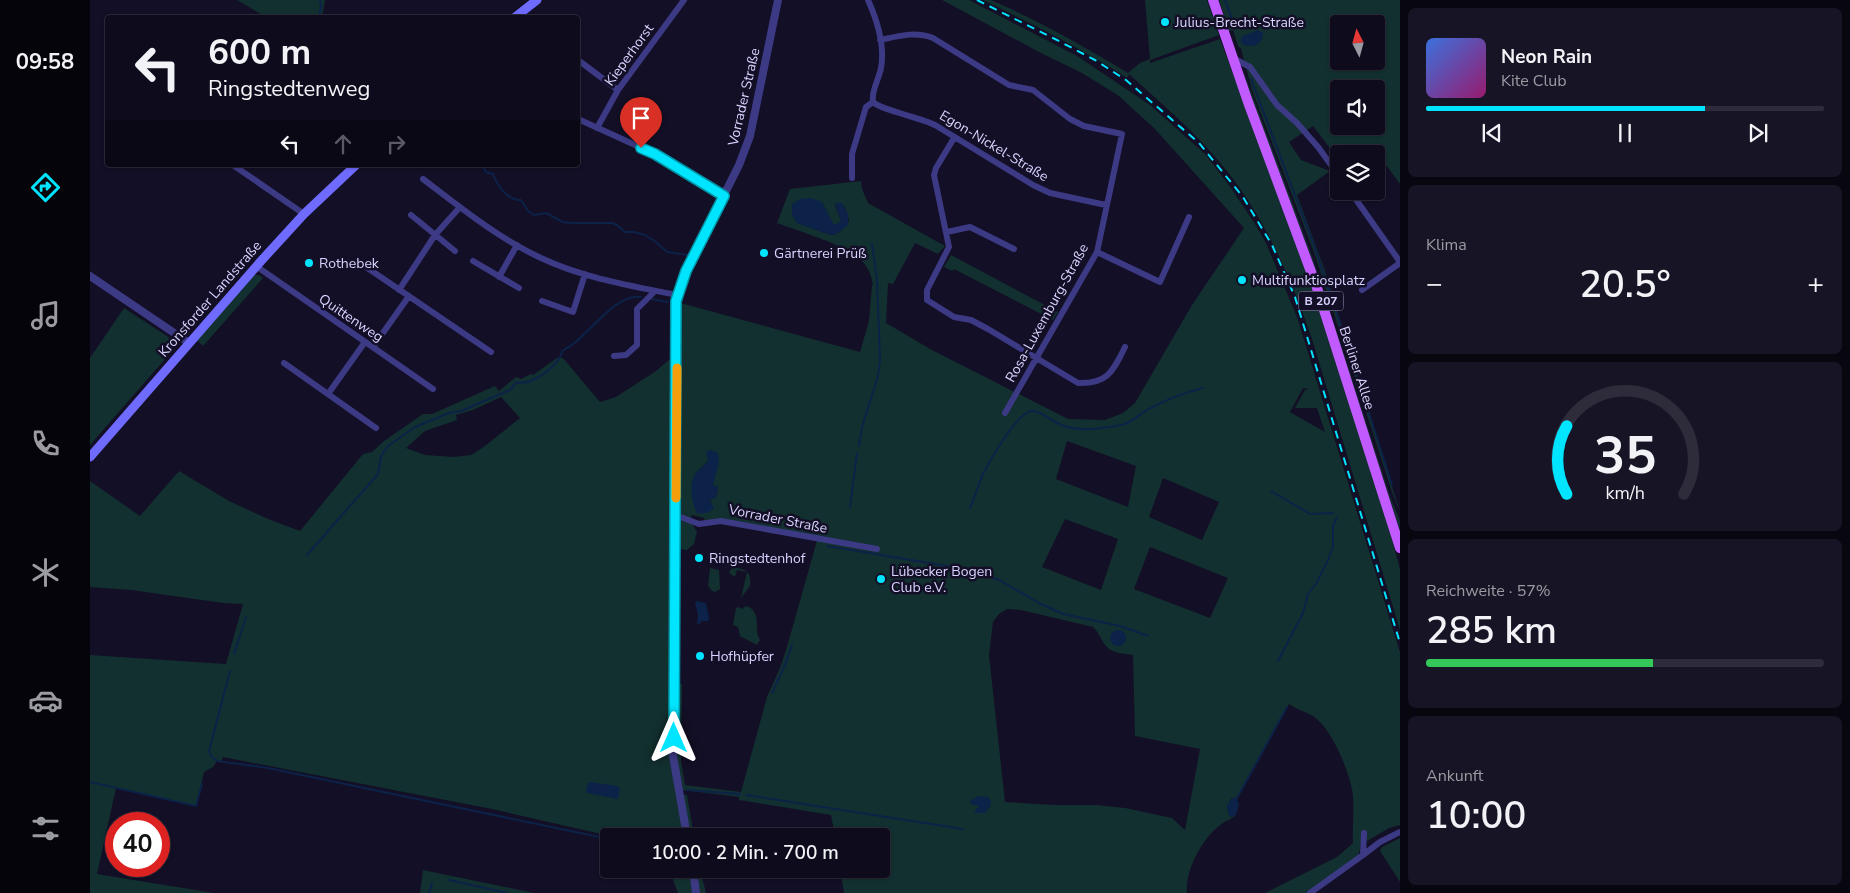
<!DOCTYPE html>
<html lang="de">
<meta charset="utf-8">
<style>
:root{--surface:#0e0b1c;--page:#171425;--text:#f1f3f6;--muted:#9b9ba3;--line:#2e2b3b;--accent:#00e5ff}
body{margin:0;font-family:"Nunito Sans",sans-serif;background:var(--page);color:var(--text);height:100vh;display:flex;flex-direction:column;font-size:19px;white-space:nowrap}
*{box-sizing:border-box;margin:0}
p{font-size:16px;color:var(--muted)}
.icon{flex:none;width:28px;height:28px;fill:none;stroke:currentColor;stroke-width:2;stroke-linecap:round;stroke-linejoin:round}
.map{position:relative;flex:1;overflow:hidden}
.details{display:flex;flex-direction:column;gap:8px;padding:8px;background:#08060f;width:450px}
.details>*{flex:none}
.top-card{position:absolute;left:15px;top:15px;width:475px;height:152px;border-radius:5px;box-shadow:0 1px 4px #0004,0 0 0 1px var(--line);background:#0e0b1c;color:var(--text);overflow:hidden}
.needle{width:32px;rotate:354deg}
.controls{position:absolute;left:1240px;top:15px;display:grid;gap:10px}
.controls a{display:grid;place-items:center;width:55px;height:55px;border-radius:5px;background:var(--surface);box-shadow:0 1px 4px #0004,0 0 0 1px var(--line);font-size:25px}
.speed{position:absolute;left:15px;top:812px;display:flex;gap:10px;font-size:25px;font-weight:700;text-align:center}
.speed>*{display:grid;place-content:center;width:65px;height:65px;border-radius:50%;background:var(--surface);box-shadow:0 1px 4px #0004,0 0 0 1px var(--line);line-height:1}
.speed .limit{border:8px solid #d22;background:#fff;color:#111}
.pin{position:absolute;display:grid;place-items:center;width:42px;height:42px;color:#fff;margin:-51px -21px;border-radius:50% 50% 50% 0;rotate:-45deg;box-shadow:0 0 5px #0007}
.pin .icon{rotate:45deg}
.me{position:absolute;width:55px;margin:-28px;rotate:0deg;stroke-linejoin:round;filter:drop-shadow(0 0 4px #0008)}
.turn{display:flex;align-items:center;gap:18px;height:105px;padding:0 20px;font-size:22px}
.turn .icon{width:65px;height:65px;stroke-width:2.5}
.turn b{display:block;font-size:35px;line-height:42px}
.lanes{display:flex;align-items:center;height:48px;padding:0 20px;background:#0003;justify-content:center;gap:25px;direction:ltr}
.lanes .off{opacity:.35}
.big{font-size:38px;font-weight:600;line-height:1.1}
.details .tile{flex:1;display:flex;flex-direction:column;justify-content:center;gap:8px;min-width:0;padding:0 18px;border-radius:8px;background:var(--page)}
.details .dial{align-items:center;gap:0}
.dial svg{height:130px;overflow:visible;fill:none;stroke:var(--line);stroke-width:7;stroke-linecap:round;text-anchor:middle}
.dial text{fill:var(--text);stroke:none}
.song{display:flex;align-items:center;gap:15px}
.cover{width:60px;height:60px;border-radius:8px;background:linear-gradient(135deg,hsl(220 70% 55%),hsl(320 70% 35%))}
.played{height:5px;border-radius:2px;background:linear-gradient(90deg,var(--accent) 70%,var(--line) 70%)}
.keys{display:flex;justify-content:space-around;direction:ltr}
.heat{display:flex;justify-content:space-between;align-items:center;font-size:28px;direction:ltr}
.charge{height:8px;border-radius:4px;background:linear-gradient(90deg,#34c759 57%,var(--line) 0)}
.trip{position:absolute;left:510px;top:828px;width:290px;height:50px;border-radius:5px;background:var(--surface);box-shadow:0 1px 4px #0004,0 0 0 1px var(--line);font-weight:600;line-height:50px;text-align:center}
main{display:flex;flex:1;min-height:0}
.tabs{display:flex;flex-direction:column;width:90px;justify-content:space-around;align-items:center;background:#06040b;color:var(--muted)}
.tabs .icon{width:35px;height:35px}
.tabs .active{color:var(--accent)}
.tabs b{font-size:22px;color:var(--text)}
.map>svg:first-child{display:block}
.green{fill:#12302f;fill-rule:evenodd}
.water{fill:#0c2248}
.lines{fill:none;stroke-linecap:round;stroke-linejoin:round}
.stream{stroke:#0c2248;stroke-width:2}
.minor{stroke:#3d3a85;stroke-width:6}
.tertiary{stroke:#3d3a85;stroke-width:8}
.secondary{stroke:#6f6bff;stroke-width:9}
.primary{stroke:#c25bff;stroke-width:10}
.rail{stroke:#00e5ff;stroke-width:2;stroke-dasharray:8 6;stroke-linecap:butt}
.route-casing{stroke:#0095a6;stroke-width:12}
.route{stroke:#00e5ff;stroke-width:9}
.slow{stroke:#f59e0b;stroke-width:9}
.poi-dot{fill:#00e5ff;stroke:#130f26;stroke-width:2}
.labels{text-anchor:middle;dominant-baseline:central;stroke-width:5;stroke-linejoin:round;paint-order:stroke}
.shield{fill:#130f26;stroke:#9e99be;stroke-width:1}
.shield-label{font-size:12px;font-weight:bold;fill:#d9d4ff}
.poi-label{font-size:14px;fill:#d9d4ff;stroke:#130f26;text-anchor:start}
.street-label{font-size:14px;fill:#d9d4ff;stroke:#130f26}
</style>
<main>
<nav class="tabs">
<b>09:58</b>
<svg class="icon active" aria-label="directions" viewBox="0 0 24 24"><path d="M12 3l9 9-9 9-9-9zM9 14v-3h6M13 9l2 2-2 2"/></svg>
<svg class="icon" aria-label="music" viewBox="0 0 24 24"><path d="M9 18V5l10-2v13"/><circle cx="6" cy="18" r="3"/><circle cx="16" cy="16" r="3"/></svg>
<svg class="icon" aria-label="phone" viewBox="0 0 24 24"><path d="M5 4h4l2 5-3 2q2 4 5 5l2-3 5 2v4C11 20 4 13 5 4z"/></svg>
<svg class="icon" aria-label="climate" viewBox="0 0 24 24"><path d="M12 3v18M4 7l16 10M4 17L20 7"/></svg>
<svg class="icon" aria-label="car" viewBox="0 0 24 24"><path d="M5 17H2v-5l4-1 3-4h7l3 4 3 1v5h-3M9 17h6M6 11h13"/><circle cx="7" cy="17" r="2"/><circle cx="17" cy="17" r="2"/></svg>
<svg class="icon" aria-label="filters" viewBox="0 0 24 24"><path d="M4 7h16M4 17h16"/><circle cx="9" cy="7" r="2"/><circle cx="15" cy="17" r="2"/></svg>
</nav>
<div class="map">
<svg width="1310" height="893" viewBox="0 0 1310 893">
<rect width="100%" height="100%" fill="#130f26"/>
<path class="green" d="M 147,0 L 235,0 L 232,17 L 176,17 Z
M 852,0 L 879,0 L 987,56 L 1060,105 L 1116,155 L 1141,188 L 1165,224 L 1176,243 L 1207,317 L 1310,652 L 1310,825 L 1299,828 L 1277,841 L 1276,835 L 1273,836 C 1270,843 1271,851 1267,857 L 1216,893 L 1175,893 L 1247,857 L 1263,843 C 1262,826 1265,806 1262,789 C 1257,767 1242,729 1223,716 C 1216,712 1206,709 1199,704 L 1148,798 L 1142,798 L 1137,806 L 1139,815 L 1141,817 L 1146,815 C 1142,819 1137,820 1133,823 C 1113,836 1095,870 1097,893 L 754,893 L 750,869 L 791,869 L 791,836 L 745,836 L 741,815 L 649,800 L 649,797 L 592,790 L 592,794 L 597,795 L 604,836 L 520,836 L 402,809 L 133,757 L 131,762 L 127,761 L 123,767 L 114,772 L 106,806 L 26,788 L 7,874 L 124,893 L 0,893 L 0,655 L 136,664 L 153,604 L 133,603 L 41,590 L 0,587 L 0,481 L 50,516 L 89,471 L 139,501 L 178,519 L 210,531 L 273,454 L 282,452 L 294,441 L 333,414 L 342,414 L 405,386 L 409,391 L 426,377 L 431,379 L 441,374 L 443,375 L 467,358 L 473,358 L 510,402 L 526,397 L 566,371 L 580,359 L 590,358 L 587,302 L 770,352 L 779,321 L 782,285 L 783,285 C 782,277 778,267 772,261 C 754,244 711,232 687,223 L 700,189 L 771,181 L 772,189 L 778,203 L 855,246 L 848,254 L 825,243 L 803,284 L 798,283 L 796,323 L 842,350 L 978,419 L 1015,420 L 1033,413 L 1045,403 L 1102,305 L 1154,228 L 1065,129 L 1029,96 L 992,73 L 951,53 ZM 732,202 L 744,226 L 751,221 L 745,205 L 755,207 L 759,221 C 754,228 750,234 741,235 L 707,223 ZM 1213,388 L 1219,389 L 1215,390 L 1205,408 L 1227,408 L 1235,432 L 1200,412 ZM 411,397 L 430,418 L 395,446 L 381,455 L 364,457 L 335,455 L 316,448 L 335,431 L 367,420 L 366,415 L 383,410 ZM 977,441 L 1046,466 L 1038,507 L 966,479 ZM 618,456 L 624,478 L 623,485 L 628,487 L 626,497 L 620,500 L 621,503 L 603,498 L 605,474 L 618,461 ZM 1073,478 L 1129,502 L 1112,540 L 1059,517 ZM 589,515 L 600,519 L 602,515 L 614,518 L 615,521 L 728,537 L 697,647 L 690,668 L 677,697 L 651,792 L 595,785 L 591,761 L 592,684 L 587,683 ZM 975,519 L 1028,539 L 1011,590 L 952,567 ZM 1060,547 L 1138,578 L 1120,618 L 1044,589 ZM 917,609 L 931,610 L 1003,627 C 1010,633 1011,642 1018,648 C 1023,653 1036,654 1043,655 L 1045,736 L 1110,749 L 1095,830 L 1082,818 L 1035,808 L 1007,805 L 964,805 L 915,802 L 899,655 L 903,622 L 909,614 Z
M 893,0 L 901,0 C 949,21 994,46 1038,73 L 1050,63 L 1060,59 L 1055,0 L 1117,0 L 1129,35 L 1060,60 L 1060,63 L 1130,39 L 1223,289 L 1296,517 L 1310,569 L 1310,630 L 1222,339 C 1198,270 1169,204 1119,150 C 1094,122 1066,99 1039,74 L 1037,78 C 991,48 942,24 893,0 Z
M 1129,0 L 1310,0 L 1310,184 L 1282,146 L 1270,154 L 1249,154 L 1249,160 L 1223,126 L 1199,142 L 1211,160 L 1240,171 L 1207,195 L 1234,268 L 1310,512 L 1303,495 L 1225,255 L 1162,90 L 1151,49 L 1148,46 L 1143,30 L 1139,31 ZM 1249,24 L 1286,24 L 1286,61 L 1249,61 ZM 1249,89 L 1286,89 L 1286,126 L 1249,126 Z
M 1152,67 L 1222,256 L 1300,496 L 1310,521 L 1310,530 L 1221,257 L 1162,100 Z
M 861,255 L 968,312 L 963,320 L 864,269 L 862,271 L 854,267 Z
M 164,275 L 169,275 L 173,278 L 113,346 L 106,339 Z
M 34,308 L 80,338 L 83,350 L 0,445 L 0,358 Z
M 590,520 L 602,524 L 607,532 L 604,544 L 597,550 L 590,549 Z
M 642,567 C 655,569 662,571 660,586 L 651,598 L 657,572 L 647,570 L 645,577 L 639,573 Z
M 620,568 L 629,570 L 630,589 L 625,592 L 622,591 L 618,586 Z
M 656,606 C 673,611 663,629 670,640 L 667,645 L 650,636 L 648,627 L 643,625 L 646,608 L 649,607 L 652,609 Z
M 1310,838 L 1310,882 L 1290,851 L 1292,847 Z
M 579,869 L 610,869 L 616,893 L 588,893 Z
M 333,870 L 444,893 L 330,893 Z"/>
<path class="water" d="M 1168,30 L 1173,33 C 1173,46 1160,49 1151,43 L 1151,37 Z
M 721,198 L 732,202 L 744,225 L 751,221 L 745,203 L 752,203 L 758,214 L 758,225 L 746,234 L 741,235 L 707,223 L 702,215 L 702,204 L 710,199 Z
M 621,450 L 628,453 L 629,463 L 623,485 L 628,487 L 626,497 L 620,500 L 624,508 C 619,513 615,514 607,513 C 602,504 598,481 606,473 C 609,469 615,466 618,461 L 616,451 Z
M 607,601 L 616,603 L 619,619 L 618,621 L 612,621 L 609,625 L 607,623 L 608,615 L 605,603 Z
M1020 638a8 8 0 1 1 16 0a8 8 0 1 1-16 0Z
M 500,782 L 527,786 L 530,789 L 528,799 L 497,793 L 496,791 L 498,783 Z
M 889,796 L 898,797 L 901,801 L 900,807 L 895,813 L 885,813 L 885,810 L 890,806 L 881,804 L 880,801 Z
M 1142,798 L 1147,798 L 1149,805 L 1146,815 L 1141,817 L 1139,815 L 1137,806 Z"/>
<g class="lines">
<path class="stream" d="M 1135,0 L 1144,25
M 229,18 L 231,6 L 230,0
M 1161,79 L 1225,248 L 1258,347 L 1302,485
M 392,165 L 396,172 L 403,174 C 407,185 418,201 431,200 L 438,211 L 444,215 L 456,213 L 473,222 L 481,223 L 522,223 L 527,225 L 535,232 L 544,232 L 555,235 L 566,242 L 577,252 L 598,255
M 562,299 L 578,302
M 769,446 L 772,427 L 788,376 L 790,360 L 787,280 L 782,244
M 1181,491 L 1220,514 L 1243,513
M 760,507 L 767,453
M 880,508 C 885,496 889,483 894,472 C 901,459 928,410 943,411 C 951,411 960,420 967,423 C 987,433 1009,429 1031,425 C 1042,423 1047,416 1057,410 C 1075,400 1093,393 1113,388
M 737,546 L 875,569 L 909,580 L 949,603 L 973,614 L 1030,626 L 1058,636
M 217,555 L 288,474 L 291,456 L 298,446 L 325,427 L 359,413 L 371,411 L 420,390 L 426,383 C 430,382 435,383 438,382 C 450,378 471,363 472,351 C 479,347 486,343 491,337 C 505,325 530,293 551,297
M 144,654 L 156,617
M 1188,661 L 1213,613 L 1218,594 L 1226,584 L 1238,560 L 1243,547 L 1243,526 L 1247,517
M 140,671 L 119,751 L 121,756 L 127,761 L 178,768 L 519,839
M 682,693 L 695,665 L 702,645
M 0,782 L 106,806 L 112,784
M 597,790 L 650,794
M 656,795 L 873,829
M 1147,798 L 1197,707
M 359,880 L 417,893
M 339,893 L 342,883"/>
<path class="minor" d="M 778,0 C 787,20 795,46 791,68 C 789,79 781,91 783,102
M 790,40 C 809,36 825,31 843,38 L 919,85 L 943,90 L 980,119 L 994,126 L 1032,134 L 1007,252 L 915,413
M 1143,58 L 1160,67 L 1187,105 L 1207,123 L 1228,147 L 1249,176
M 488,60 L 528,90
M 783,102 C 793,111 830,117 845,125 L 943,185 L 960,193 L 1016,205
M 488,119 L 565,154 L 634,196
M 507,128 L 528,90 L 594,0
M 864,138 L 846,168 L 844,175 L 859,247 L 837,290 L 837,300 L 864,317 L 881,320 L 898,329 L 988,383 C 1018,384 1023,371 1035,347
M 143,165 L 214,214
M 762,178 L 762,154 L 776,107 L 783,102
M 333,179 C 371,208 408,238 451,258 C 493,278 542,286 587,295
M 1260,191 L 1310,262
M 321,215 L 365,251
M 857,232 L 880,227 L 924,249
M 1007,252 L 1070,282 L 1099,217
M 383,261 L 429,288
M 166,266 L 343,389
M 276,267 L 401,352
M 409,277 L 427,245
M 309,290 L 345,235 L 370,207
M 1272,290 L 1310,263
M 452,301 L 483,312 L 495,274
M 283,347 L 319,296
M 524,356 L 536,355 L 547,345 L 547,309 L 565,291
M 194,363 L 286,428
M 238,394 L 275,342
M 585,515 L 609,524 L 631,521 L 787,549
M 1273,855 L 1290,842 L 1310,832
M 1220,893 L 1273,855 L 1274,833"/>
<path class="tertiary" d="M 0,276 L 99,343
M 597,836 L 583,756 L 586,301 L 596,271 L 649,165 L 660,136 L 688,0
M 603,869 L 606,893"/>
<path class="secondary" d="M 424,18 L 447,0
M 0,457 L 171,261 L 214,214 L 266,165"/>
<path class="primary" d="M 1123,0 L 1158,102 L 1227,288 L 1310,548"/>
<path class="rail" d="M 887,0 L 965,39 L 1005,60 L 1036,80 L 1109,143 L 1153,197 L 1182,245 L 1205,297 L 1310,643"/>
</g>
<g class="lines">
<defs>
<path id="route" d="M 551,148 L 565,154 L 634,196 L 596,271 L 586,301 L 584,738"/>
</defs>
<use href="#route" class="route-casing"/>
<use href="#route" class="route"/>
<path class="slow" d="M 586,498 L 587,368"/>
</g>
<g class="poi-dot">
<circle cx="1075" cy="22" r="5"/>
<circle cx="674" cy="253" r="5"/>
<circle cx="219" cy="263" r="5"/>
<circle cx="1152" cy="280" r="5"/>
<circle cx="609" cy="558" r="5"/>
<circle cx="791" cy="579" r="5"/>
<circle cx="610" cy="656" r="5"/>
</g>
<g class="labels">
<rect class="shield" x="1208.5" y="291.5" width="45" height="19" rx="4"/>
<g class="shield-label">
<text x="1231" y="301">B 207</text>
</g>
<g class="poi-label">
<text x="1085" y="22">Julius-Brecht-Straße</text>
<text x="684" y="253">Gärtnerei Prüß</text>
<text x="229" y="263">Rothebek</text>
<text x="1162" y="280">Multifunktiosplatz</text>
<text x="619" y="558">Ringstedtenhof</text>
<text x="801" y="571">Lübecker Bogen<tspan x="801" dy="16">Club e.V.</tspan></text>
<text x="620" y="656">Hofhüpfer</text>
</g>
<g class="street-label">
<text transform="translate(539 55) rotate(-54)">Kieperhorst</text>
<text transform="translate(654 97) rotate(-77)">Vorrader Straße</text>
<text transform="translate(904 146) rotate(31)">Egon-Nickel-Straße</text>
<text transform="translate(120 299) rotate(-49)">Kronsforder Landstraße</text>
<text transform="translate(957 313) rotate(-61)">Rosa-Luxemburg-Straße</text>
<text transform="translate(261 318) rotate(34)">Quittenweg</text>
<text transform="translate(1267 368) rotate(72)">Berliner Allee</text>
<text transform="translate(688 519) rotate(11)">Vorrader Straße</text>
</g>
</g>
</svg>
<div class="controls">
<a><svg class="needle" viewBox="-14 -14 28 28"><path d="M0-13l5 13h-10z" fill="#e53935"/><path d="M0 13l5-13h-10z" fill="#9b9ba3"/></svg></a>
<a><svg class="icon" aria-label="sound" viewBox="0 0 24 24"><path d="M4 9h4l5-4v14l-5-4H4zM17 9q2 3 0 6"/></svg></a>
<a><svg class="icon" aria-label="layers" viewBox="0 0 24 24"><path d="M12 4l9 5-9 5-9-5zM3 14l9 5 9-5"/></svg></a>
</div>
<div class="speed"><div class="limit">40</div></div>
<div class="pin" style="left:551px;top:148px;background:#d93025"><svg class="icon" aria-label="arrive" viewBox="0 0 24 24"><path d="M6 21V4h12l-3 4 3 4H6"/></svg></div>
<svg class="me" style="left:584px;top:738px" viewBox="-20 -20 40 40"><path d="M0-17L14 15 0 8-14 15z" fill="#00e5ff" stroke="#fff" stroke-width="4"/></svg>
<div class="trip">10:00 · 2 Min. · 700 m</div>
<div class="top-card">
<div class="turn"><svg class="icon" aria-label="left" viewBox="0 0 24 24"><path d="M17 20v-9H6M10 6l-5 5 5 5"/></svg><div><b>600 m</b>Ringstedtenweg</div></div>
<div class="lanes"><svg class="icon" aria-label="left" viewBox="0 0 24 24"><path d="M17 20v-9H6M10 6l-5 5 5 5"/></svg><svg class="icon off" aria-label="ahead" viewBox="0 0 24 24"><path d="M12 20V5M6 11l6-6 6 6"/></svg><svg class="icon off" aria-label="right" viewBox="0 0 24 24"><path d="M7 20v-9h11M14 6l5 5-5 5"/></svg></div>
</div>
</div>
<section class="details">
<div class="tile">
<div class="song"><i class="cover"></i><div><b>Neon Rain</b><p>Kite Club</p></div></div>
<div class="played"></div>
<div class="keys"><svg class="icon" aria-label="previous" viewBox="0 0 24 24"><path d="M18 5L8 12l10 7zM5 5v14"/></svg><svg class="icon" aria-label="pause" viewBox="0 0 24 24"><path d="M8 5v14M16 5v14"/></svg><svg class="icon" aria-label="next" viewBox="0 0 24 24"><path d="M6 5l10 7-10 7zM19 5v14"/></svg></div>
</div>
<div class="tile"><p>Klima</p>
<div class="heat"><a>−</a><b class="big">20.5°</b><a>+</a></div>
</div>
<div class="tile dial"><svg viewBox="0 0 100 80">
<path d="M14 69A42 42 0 1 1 86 69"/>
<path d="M14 69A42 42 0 0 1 14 27" stroke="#00e5ff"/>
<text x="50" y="56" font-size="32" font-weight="700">35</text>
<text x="50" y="72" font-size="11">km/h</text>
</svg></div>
<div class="tile"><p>Reichweite · 57%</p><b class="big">285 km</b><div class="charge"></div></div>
<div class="tile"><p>Ankunft</p><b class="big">10:00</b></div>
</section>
</main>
